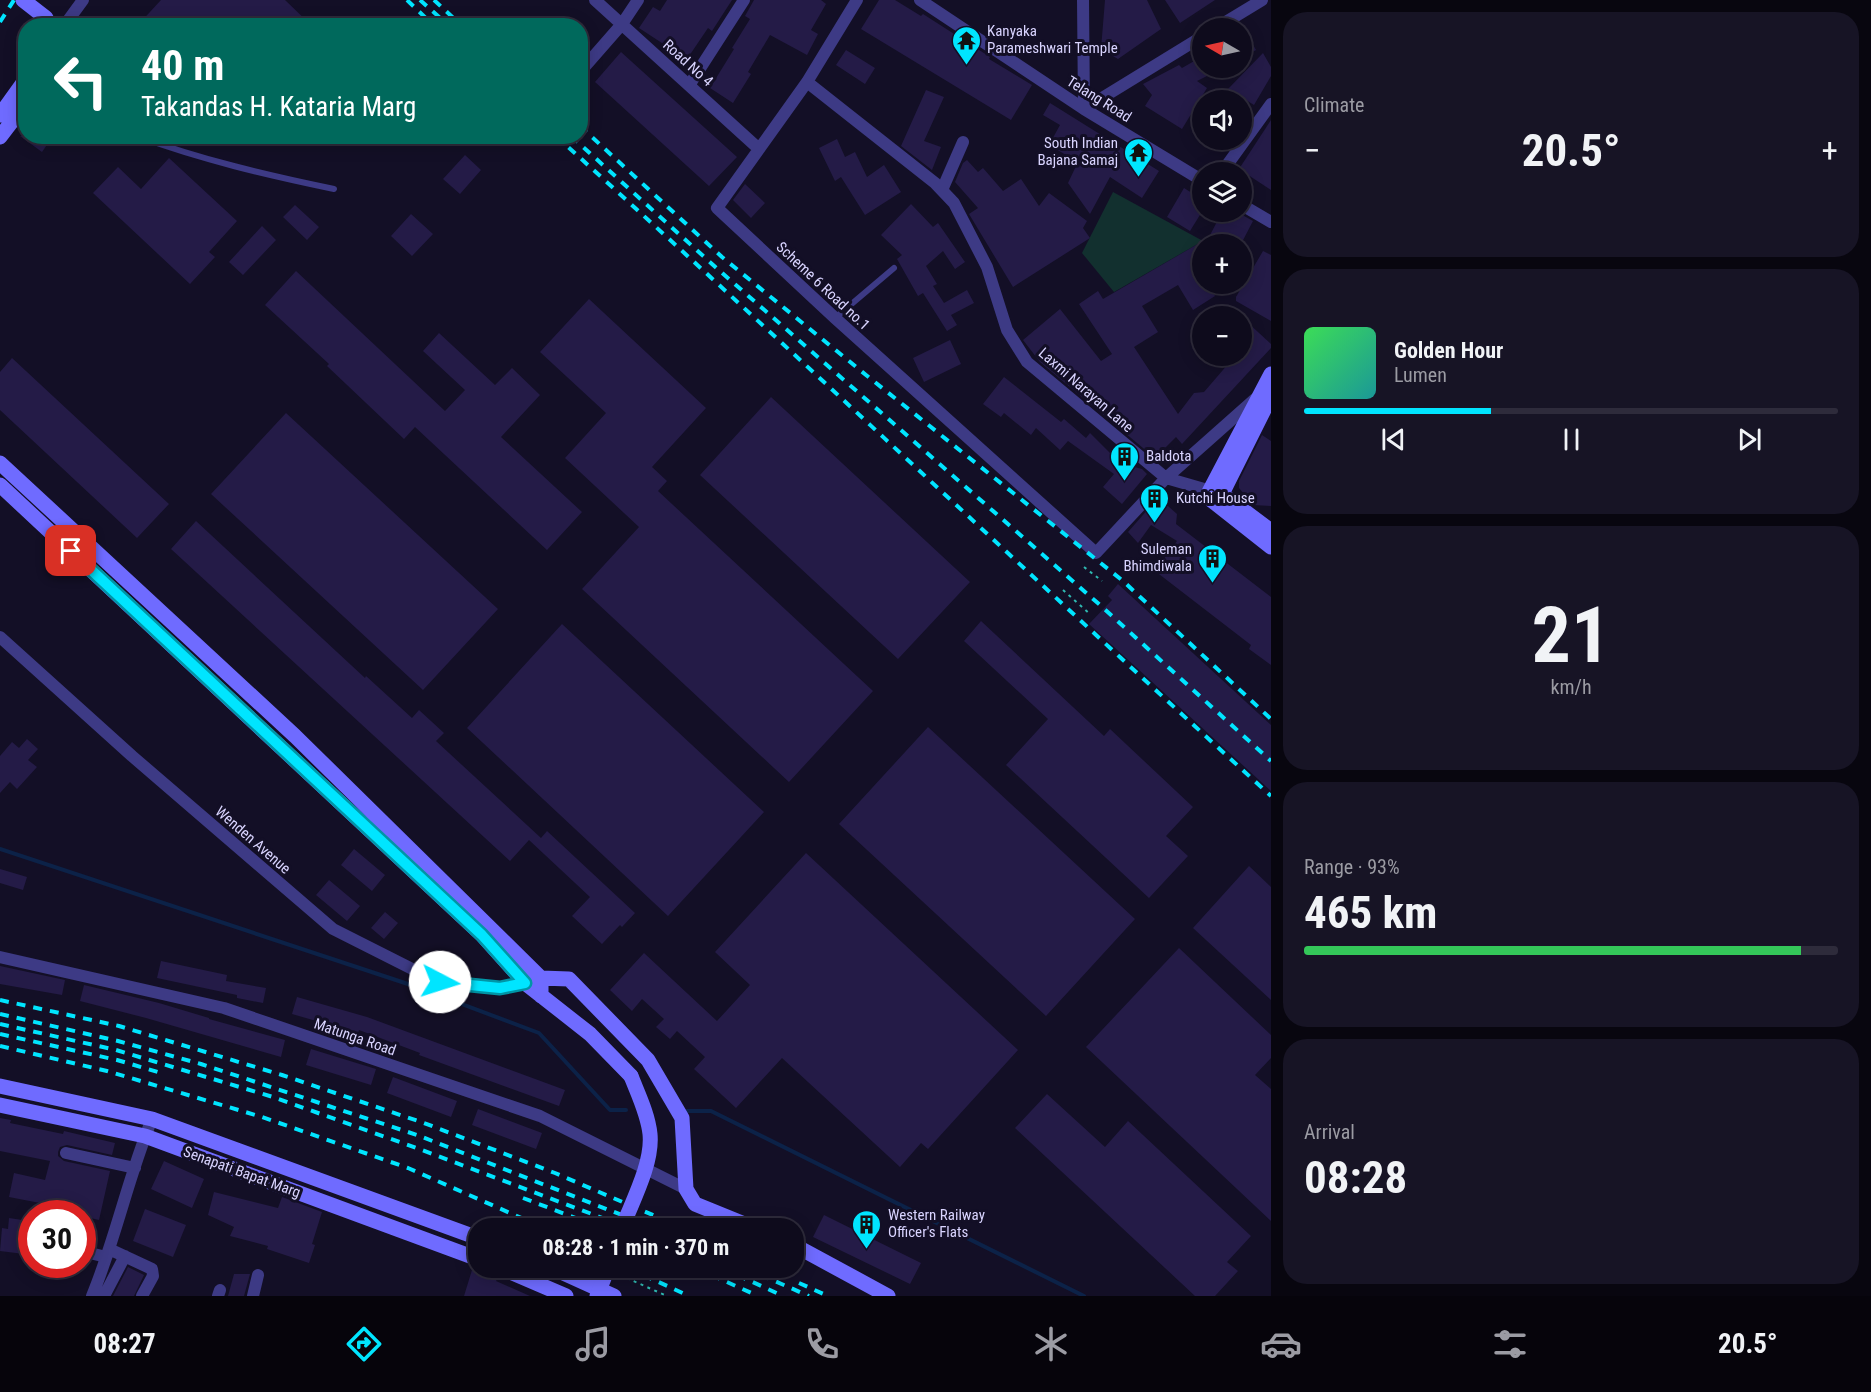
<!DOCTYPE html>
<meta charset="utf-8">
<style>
:root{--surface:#0e0b1c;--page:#171425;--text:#f1f3f6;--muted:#9b9ba3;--line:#2e2b3b;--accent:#00e5ff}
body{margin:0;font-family:"Roboto Condensed",sans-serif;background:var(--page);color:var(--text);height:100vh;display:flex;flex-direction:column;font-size:22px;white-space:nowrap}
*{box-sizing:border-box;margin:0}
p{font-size:20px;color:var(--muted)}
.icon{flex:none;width:33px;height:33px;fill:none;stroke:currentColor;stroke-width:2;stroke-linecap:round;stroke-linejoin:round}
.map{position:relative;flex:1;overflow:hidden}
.drawer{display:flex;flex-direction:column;gap:12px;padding:12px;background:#08060f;width:600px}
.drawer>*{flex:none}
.guide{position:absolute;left:18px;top:18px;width:570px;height:126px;border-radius:24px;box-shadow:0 3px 15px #0003,0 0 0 2px var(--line);background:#00695c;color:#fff;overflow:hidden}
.needle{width:39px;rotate:279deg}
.tools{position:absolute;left:1192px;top:18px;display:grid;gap:12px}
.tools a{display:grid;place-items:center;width:60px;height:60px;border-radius:50%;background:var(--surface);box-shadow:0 3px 15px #0003,0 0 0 2px var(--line);font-size:30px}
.speed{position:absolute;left:18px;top:1200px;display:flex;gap:12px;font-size:30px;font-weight:700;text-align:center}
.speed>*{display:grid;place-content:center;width:78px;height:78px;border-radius:50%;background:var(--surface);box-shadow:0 3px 15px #0003,0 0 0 2px var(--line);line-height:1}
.speed .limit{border:9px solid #d22;background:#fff;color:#111}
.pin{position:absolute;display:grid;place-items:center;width:51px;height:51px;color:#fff;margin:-26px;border-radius:12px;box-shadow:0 3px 9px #0006}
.me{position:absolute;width:66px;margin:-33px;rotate:95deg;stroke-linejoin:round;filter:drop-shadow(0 0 4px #0008)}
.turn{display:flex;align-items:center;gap:21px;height:126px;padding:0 24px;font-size:27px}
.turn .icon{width:78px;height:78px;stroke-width:2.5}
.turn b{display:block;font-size:42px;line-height:51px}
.big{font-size:45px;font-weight:700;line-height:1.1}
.drawer .widget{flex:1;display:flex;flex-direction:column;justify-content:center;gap:9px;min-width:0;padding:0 21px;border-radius:24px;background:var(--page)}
.drawer .dial{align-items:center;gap:0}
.dial b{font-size:78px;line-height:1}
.song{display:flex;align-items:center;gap:18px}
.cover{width:72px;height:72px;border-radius:9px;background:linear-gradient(135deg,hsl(130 70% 55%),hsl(180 70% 35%))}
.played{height:6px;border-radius:3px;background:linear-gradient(90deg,var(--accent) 35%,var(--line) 35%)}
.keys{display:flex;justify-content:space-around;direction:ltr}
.heat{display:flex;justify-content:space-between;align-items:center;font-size:33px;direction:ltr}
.charge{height:9px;border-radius:4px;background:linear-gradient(90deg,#34c759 93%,var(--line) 0)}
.trip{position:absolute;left:468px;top:1218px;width:336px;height:60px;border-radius:24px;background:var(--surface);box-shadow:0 3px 15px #0003,0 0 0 2px var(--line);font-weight:700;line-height:60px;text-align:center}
.menu{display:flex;height:96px;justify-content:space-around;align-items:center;background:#06040b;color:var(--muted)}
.menu .icon{width:42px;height:42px}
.menu .selected{color:var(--accent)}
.menu b{font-size:27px;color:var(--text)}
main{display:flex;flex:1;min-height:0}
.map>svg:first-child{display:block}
.green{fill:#12302f}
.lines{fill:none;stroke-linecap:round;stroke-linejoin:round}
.stream{stroke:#0c2248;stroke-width:4}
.building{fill:#241b47}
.path{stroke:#2fb8b0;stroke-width:2;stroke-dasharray:3 4.5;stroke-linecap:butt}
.lane{stroke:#3d3a85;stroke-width:6}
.street{stroke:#3d3a85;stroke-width:12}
.secondary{stroke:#6f6bff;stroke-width:15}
.rail{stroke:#00e5ff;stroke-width:4;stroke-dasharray:9 8;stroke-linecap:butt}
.secondary-bridge{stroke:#6f6bff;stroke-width:15}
.route-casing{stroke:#0095a6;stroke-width:15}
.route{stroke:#00e5ff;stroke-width:10}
.labels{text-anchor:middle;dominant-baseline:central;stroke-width:6;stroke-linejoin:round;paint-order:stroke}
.poi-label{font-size:15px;fill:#d9d4ff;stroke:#130f26;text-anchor:start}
.street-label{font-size:15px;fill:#d9d4ff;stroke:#130f26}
</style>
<main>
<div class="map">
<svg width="1271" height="1296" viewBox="0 0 1271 1296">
<rect width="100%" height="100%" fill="#130f26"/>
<path class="green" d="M 1113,192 L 1203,241 L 1114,292 L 1082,253 Z"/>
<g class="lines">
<path class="stream" d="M 0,849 L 411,985 L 539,1033 L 610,1110 L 626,1110
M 687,1111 L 711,1111 L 1084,1296"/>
</g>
<path class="building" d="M 161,0 L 285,0 L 312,26 L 137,26 Z
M 667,0 L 732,0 L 712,31 L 708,28 L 685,62 L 666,50 L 668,47 L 639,28 L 653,7 L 660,11 Z
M 754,0 L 821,0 L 826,4 L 811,30 L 818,34 L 807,55 L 770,35 L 748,72 L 751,74 L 733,103 L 710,88 L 734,49 L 732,48 L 750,19 L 745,16 Z
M 879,0 L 895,0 L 921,16 L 923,14 L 990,57 L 989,59 L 1032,85 L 1011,120 L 861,29 Z
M 1105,0 L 1147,0 L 1161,29 L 1118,59 L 1101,49 Z
M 1165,0 L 1215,0 L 1180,23 Z
M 1242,25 L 1256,50 L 1242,58 Z
M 846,50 L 875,68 L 865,84 L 836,65 Z
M 621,52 L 737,157 L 709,186 L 595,82 Z
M 1263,53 L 1271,67 L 1271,76 L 1254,105 L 1228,89 Z
M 1203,56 L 1203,68 L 1223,68 L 1197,81 L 1207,88 L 1182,129 L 1145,106 L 1152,95 L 1143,84 L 1179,65 L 1182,68 Z
M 926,90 L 944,97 L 924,141 L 941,147 L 932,170 L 901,146 Z
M 1050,103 L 1159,171 L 1142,198 L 1110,177 L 1090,214 L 1068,183 L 1078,162 L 1049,145 L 1060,125 L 1043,115 Z
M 1271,120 L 1271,190 L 1239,169 Z
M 20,136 L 53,136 L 42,152 Z
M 837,139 L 845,157 L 855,152 L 867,177 L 884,165 L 901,192 L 865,215 L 841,177 L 835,181 L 819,148 Z
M 465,155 L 481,170 L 460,194 L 443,179 Z
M 169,158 L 237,221 L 209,252 L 215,257 L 190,284 L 93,193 L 118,167 L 141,189 Z
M 967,160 L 978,172 L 983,168 L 1003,191 L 1021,179 L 1039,206 L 1049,193 L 1087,221 L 1083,228 L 1090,238 L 1013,287 L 969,214 L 978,208 L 955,182 L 963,163 Z
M 745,184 L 765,203 L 751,218 L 733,200 Z
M 1184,188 L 1203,200 L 1203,210 L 1190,231 L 1167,217 Z
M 911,204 L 933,227 L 938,223 L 965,262 L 955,269 L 943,251 L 926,266 L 937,284 L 933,286 L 944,303 L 967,290 L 974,303 L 951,315 L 957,325 L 947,331 L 923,293 L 918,296 L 897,259 L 902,255 L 881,235 Z
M 295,205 L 319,227 L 307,240 L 283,217 Z
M 1222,212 L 1237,212 L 1253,221 L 1241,244 L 1212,244 L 1207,241 Z
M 411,214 L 433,234 L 412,256 L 391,236 Z
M 262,226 L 276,240 L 243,275 L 229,262 Z
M 1203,241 L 1203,284 L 1207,284 L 1215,296 L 1193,310 L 1178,285 L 1142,306 L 1158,332 L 1134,347 L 1178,414 L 1194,393 L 1204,392 L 1235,356 L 1242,356 L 1242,346 L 1249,337 L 1242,332 L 1246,321 L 1271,344 L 1271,348 L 1182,444 L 1176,437 L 1155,458 L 1040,362 L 1023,340 L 1060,309 L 1101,361 L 1112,354 L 1079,304 L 1098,291 L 1103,299 Z
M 1263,251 L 1271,255 L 1271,321 L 1236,301 L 1236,297 Z
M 296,271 L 445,411 L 465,390 L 423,351 L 439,333 L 495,385 L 512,368 L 540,395 L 501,437 L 582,512 L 547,550 L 415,427 L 404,439 L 327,366 L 329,364 L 265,305 Z
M 589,299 L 706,408 L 652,467 L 667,481 L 658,491 L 873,691 L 789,782 L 582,589 L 639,527 L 565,458 L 606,413 L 540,352 Z
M 950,340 L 961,364 L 924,382 L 913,358 Z
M 12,358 L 169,504 L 137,538 L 0,410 L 0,372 Z
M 1004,377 L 1061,422 L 1064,419 L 1086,438 L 1090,433 L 1120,463 L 1142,469 L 1147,474 L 1122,504 L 1103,487 L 1114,474 L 1068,441 L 1060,450 L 1036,428 L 1031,435 L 1004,413 L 1001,417 L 983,404 Z
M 771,397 L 970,582 L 898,659 L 700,475 Z
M 286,413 L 498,609 L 423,690 L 211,494 Z
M 1262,435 L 1271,441 L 1271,506 L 1253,505 L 1239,488 L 1239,481 Z
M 1157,499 L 1160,499 L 1177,514 L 1176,524 L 1271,597 L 1271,665 L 1249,649 L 1251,645 L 1155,571 L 1177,541 L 1151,525 L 1138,543 L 1128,532 Z
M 196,521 L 365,678 L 366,676 L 412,718 L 419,710 L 444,733 L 436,741 L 541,838 L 547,831 L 635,913 L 622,927 L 620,925 L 602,944 L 572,916 L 590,897 L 529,840 L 510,861 L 171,549 Z
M 1118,584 L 1271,725 L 1271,791 L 1089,624 L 1112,600 L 1108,596 Z
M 981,621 L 1104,736 L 1110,729 L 1193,807 L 1166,836 L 1188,856 L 1149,898 L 1006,765 L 1048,719 L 964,641 Z
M 562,624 L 764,812 L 668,916 L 467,728 Z
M 928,727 L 1135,919 L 1046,1016 L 839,824 Z
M 27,739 L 38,749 L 28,760 L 37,767 L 17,789 L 10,782 L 0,793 L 0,756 L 12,742 L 19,748 Z
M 354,849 L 385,875 L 372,891 L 341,865 Z
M 806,853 L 1018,1050 L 928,1149 L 921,1143 L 900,1167 L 782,1058 L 736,1108 L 694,1069 L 705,1057 L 677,1031 L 670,1039 L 656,1027 L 664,1019 L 642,999 L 632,1011 L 610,990 L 644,953 L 717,1021 L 750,985 L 715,952 Z
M 1249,866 L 1271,887 L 1271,1000 L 1193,928 Z
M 0,869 L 27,877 L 23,890 L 0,883 Z
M 329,880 L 360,906 L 347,921 L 316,895 Z
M 385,912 L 398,923 L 384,939 L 371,928 Z
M 1179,948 L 1271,1035 L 1271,1058 L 1255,1075 L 1271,1089 L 1271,1221 L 1086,1047 Z
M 161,961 L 227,975 L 226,981 L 266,988 L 263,1003 L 237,998 L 237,995 L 157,978 Z
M 0,966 L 65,980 L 62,995 L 0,984 Z
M 84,985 L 159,1003 L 209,1018 L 209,1019 L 285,1040 L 281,1057 L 146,1018 L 80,1001 Z
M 297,997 L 367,1017 L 565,1090 L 559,1106 L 419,1055 L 420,1053 L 359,1030 L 358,1033 L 292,1014 Z
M 311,1049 L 376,1069 L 371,1085 L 306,1065 Z
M 393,1077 L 457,1101 L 451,1117 L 387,1093 Z
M 1047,1094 L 1105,1147 L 1128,1121 L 1251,1236 L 1227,1262 L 1238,1271 L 1215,1296 L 1195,1296 L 1015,1128 Z
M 478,1109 L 542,1133 L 536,1149 L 472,1125 Z
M 0,1118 L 11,1120 L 10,1123 L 63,1134 L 64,1131 L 115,1143 L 112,1155 L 67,1145 L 60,1147 L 58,1152 L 58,1156 L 64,1161 L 110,1171 L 99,1220 L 82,1216 L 82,1214 L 72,1214 L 39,1206 L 40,1203 L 9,1197 L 14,1173 L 45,1180 L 50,1161 L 0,1151 Z
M 164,1161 L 204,1179 L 192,1208 L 151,1189 Z
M 214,1192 L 278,1208 L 282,1197 L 322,1212 L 312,1244 L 315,1245 L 309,1263 L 267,1249 L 268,1246 L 230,1236 L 234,1227 L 208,1215 Z
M 145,1209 L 186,1225 L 173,1257 L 133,1241 Z
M 824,1215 L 921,1263 L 910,1284 L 813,1237 Z
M 9,1218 L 29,1221 L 28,1231 L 32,1232 L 32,1255 L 0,1251 L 2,1228 L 8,1229 Z
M 128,1267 L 144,1275 L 134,1296 L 113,1296 Z
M 472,1270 L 497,1279 L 496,1281 L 530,1296 L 464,1296 Z
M 234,1274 L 250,1274 L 244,1296 L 228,1296 Z"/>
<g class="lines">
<path class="path" d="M 1084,567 L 1102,581
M 1063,590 L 1090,614
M 620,1275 L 667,1296"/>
<path class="lane" d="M 137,136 C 202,160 267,175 334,189
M 835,318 L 894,268"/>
<path class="street" d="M 595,0 L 759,149
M 857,0 L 807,82 L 717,208 L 835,318 L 1096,553 L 1166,478 L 1255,399
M 920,0 L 1084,109 L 1203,181
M 1083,0 L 1084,109
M 64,26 L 83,0
M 1216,28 L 1262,0
M 580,72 L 622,24 L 638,0
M 807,82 L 935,183 L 954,203 L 987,267 L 1007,330 L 1027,362 L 1166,478 L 1218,493
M 690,84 L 744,0
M 1084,109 L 1203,36
M 1222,172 L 1271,104
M 942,190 L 963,142
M 1242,205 L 1271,222
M 0,637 L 132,756 L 333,929 L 440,983 L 500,988 L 525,983
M 0,957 L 224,1008 L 540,1116 L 686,1189
M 66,1153 L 135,1168
M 109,1249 L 152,1269 L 153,1276 L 142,1296
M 82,1251 L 106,1257
M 92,1296 C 116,1238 128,1177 152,1119
M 104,1296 L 125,1256
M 218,1296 L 220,1290
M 253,1296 L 258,1275"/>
<path class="secondary" d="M 23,0 L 46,18 L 50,26
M 0,115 L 26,79
M 0,137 L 26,103
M 1271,374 L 1209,492 L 1210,499 L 1271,547
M 1271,396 L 1222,494 L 1271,531
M 0,463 L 295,736 L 541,978 L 541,996
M 0,485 L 482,935 L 525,983 L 590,1034 L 631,1076
M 531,981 L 541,978 L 569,979 L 648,1060 L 682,1118 L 686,1189 L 695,1204 L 754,1228
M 0,1086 L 152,1119 L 478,1238
M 0,1105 L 145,1136 L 478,1259
M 794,1245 L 888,1296
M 501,1268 L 566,1296
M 552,1268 L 614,1296"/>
<path class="rail" d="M 407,0 L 434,26
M 420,0 L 449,26
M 434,0 L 462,26
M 0,22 L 14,0
M 580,126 L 722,257 L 866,375 L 1123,581 L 1271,719
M 556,136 C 797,354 1031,577 1271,796
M 571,136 L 712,264 L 1100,605 L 1271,761
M 0,1000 L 119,1026 L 282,1075 L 424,1123 L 555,1173 L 683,1228
M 0,1014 L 118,1041 L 201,1064 L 417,1135 L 655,1228
M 0,1024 L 116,1050 L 273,1097 L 422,1150 L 629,1228
M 0,1034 L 117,1060 L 158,1072
M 0,1046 L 107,1071 L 262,1117 L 408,1168 L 544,1228
M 523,1198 L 602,1228
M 628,1268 L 689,1296
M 696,1268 L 758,1296
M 722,1268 L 783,1296
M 745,1268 L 809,1296
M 799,1283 L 828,1296"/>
<path class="secondary-bridge" d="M 622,1228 C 632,1202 653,1163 650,1134 C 648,1114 638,1094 631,1076
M 597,1296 L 608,1268"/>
</g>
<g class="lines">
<defs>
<path id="route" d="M 71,551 L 482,935 L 525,983 L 500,988 L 440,982"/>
</defs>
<use href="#route" class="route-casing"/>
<use href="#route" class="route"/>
</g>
<defs>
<symbol id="temple-pin" viewBox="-11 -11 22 30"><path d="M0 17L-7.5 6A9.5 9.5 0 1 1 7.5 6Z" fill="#00e5ff" stroke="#130f26"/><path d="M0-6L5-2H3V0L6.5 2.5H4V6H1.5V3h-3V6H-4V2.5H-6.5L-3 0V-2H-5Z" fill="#111"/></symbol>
<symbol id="building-pin" viewBox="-11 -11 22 30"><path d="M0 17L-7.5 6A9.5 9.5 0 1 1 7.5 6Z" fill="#00e5ff" stroke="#130f26"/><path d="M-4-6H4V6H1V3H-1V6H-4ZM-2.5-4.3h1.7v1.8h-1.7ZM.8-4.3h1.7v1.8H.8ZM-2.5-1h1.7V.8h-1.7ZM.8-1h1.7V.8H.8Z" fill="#111"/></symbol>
</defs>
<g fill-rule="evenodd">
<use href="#temple-pin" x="950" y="24" width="33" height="45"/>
<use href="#temple-pin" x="1122" y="136" width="33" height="45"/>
<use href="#building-pin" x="1108" y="440" width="33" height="45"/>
<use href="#building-pin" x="1138" y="482" width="33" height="45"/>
<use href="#building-pin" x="1196" y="542" width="33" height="45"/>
<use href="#building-pin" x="850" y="1208" width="33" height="45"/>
</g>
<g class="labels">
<g class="poi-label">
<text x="987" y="31">Kanyaka<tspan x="987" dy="17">Parameshwari Temple</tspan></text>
<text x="1118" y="143" text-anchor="end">South Indian<tspan x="1118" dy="17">Bajana Samaj</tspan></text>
<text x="1146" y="456">Baldota</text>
<text x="1176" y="498">Kutchi House</text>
<text x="1192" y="549" text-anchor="end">Suleman<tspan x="1192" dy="17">Bhimdiwala</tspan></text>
<text x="888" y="1215">Western Railway<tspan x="888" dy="17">Officer's Flats</tspan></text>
</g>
<g class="street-label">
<text transform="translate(688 63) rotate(42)">Road No 4</text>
<text transform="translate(1099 99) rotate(32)">Telang Road</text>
<text transform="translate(823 286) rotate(43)">Scheme 6 Road no.1</text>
<text transform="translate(1086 390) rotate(41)">Laxmi Narayan Lane</text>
<text transform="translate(253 840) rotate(41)">Wenden Avenue</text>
<text transform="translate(355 1037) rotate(19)">Matunga Road</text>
<text transform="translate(242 1172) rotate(20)">Senapati Bapat Marg</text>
</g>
</g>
</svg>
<div class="tools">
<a><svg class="needle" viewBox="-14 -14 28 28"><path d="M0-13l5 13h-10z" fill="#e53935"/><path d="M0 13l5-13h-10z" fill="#9b9ba3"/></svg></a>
<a><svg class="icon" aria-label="sound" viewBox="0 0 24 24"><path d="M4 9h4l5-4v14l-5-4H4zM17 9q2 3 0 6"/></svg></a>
<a><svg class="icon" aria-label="layers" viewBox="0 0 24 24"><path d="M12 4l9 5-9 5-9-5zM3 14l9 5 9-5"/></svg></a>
<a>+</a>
<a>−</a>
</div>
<div class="speed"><div class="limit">30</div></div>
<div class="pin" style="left:71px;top:551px;background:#d93025"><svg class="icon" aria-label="arrive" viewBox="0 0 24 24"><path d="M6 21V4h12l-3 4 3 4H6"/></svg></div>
<svg class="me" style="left:440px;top:982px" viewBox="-20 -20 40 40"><circle r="19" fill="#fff"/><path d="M0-13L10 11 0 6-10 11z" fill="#00e5ff"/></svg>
<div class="trip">08:28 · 1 min · 370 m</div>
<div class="guide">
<div class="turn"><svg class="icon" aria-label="left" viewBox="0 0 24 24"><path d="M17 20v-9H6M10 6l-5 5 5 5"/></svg><div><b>40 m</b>Takandas H. Kataria Marg</div></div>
</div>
</div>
<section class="drawer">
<div class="widget"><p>Climate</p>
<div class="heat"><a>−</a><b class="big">20.5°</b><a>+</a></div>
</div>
<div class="widget">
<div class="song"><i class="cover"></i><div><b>Golden Hour</b><p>Lumen</p></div></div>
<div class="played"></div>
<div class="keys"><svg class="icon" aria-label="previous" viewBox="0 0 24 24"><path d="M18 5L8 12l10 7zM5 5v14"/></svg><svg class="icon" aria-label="pause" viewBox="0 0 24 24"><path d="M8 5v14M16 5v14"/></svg><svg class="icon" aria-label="next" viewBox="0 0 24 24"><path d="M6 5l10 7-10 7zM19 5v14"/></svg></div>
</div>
<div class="widget dial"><b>21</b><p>km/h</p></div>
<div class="widget"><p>Range · 93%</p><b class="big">465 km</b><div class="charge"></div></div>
<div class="widget"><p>Arrival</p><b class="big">08:28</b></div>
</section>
</main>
<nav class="menu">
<b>08:27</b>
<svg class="icon selected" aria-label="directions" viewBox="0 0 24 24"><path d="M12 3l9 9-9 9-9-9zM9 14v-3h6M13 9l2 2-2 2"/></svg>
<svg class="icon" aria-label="music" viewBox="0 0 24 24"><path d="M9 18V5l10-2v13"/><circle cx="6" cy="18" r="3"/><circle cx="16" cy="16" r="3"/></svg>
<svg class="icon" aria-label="phone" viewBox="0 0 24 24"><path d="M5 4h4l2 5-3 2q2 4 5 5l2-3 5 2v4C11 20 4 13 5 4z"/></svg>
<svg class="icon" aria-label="climate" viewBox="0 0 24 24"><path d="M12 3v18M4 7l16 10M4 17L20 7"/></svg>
<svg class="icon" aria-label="car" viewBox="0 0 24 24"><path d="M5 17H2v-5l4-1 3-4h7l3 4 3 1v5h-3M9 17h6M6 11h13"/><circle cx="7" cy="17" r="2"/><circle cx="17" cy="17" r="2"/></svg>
<svg class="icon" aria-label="filters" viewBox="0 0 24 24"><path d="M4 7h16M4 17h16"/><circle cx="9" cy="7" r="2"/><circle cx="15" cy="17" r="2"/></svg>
<b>20.5°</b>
</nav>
